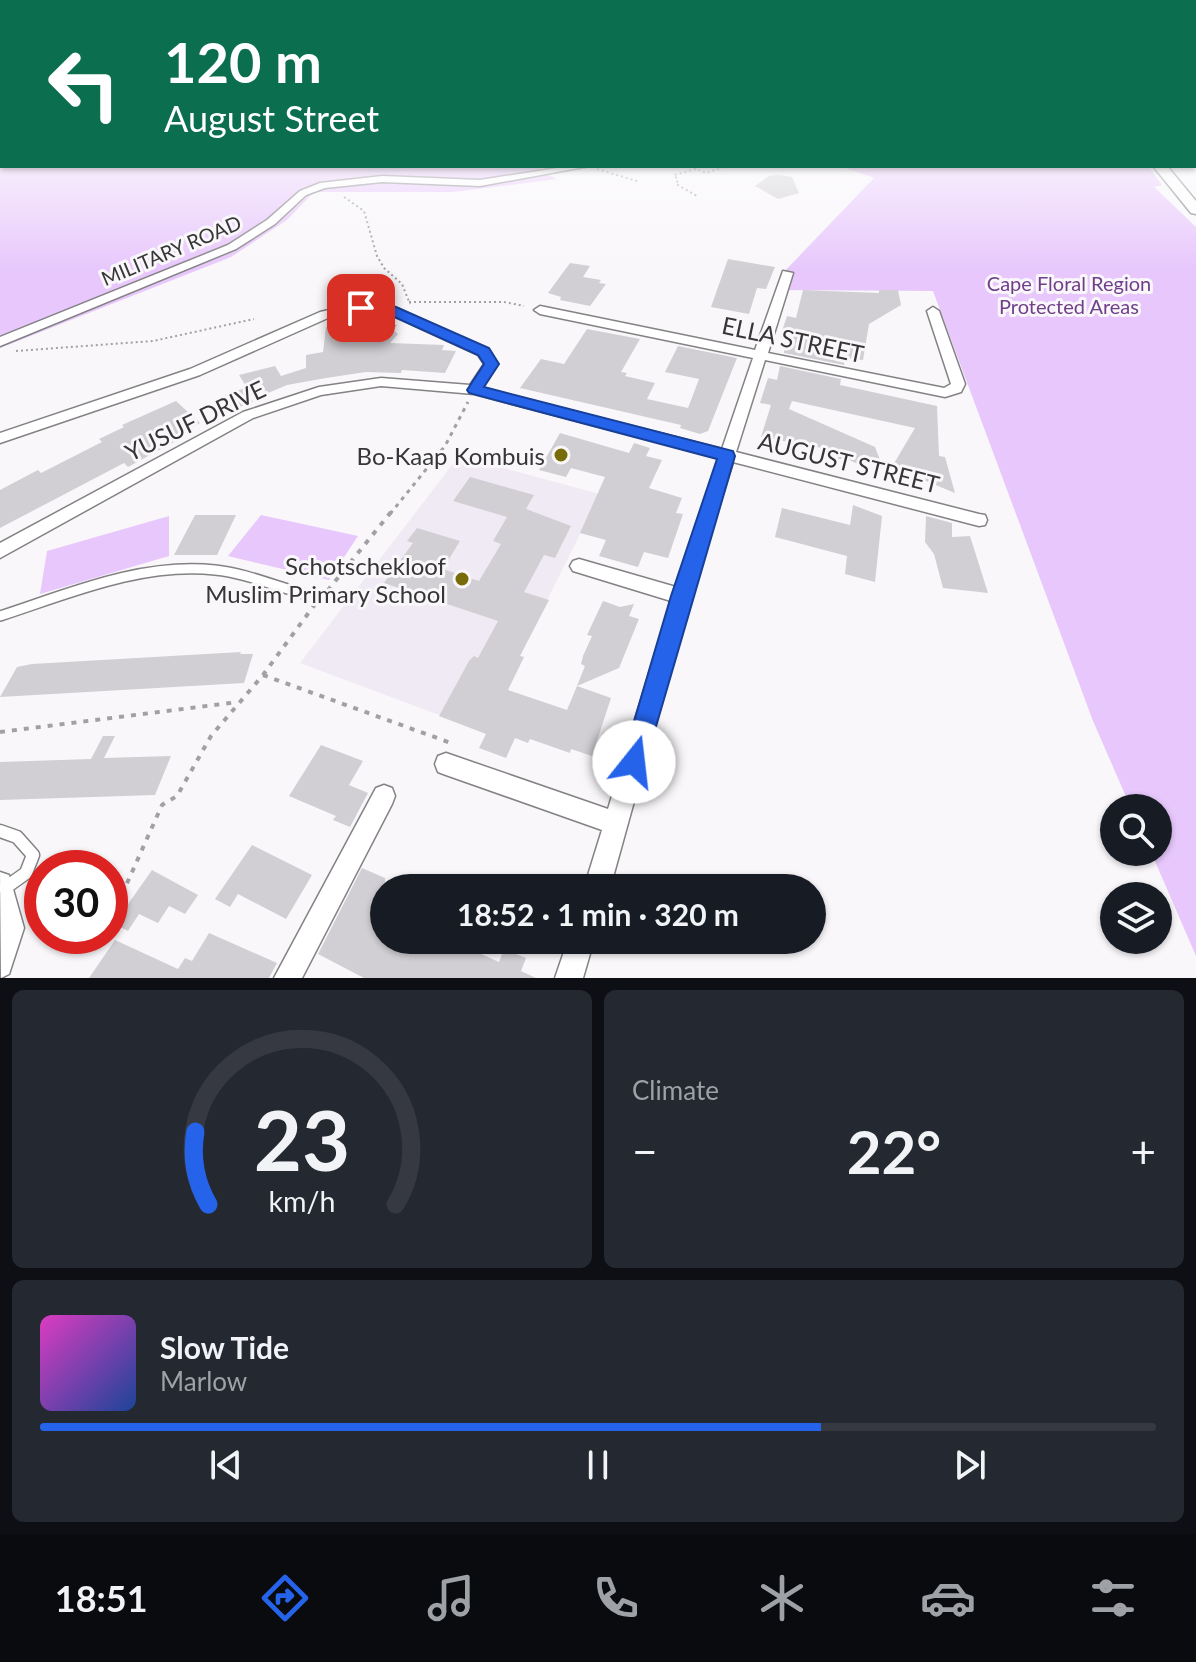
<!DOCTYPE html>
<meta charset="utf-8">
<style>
:root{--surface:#171b24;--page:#242831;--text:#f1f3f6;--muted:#9ea1a6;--line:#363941;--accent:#2563eb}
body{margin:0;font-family:Lato,sans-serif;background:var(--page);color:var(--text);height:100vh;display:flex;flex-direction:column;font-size:30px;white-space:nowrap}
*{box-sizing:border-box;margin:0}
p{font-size:26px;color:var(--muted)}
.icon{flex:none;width:44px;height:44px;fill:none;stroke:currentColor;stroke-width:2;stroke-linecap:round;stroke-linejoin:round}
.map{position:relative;height:978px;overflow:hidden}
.drawer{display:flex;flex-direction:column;gap:12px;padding:12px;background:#0d0f14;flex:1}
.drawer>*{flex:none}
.hud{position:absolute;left:0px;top:0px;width:1196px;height:168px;box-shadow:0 2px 6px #0004;background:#0b6e4f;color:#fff;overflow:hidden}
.controls{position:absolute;left:1100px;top:794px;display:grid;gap:16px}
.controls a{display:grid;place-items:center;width:72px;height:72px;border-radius:50%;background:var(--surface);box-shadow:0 2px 6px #0004;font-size:40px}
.speed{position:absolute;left:24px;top:850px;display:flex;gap:16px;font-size:40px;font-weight:700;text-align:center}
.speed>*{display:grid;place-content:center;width:104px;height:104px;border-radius:50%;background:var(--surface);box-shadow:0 2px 6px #0004;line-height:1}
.speed .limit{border:12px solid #d22;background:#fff;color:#111}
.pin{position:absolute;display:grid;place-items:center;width:68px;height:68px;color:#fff;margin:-34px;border-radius:16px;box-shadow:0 4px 12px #0006}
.me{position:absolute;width:88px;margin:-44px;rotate:16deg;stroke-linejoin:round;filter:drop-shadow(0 0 6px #0008)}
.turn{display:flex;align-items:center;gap:28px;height:168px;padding:0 32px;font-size:36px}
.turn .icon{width:104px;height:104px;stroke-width:2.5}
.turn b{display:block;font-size:56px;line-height:68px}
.big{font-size:60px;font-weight:700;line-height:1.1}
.drawer .widget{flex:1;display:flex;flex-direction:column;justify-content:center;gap:12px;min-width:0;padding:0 28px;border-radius:12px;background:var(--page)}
.drawer .dial{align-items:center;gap:0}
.dial svg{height:208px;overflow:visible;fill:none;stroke:var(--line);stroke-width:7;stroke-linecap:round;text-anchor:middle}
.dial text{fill:var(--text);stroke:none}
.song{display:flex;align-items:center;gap:24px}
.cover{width:96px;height:96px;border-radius:12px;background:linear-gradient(135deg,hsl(310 70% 55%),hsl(220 70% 35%))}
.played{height:8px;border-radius:4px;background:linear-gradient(90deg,var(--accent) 70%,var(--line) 70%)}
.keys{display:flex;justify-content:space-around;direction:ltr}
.heat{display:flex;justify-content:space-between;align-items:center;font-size:44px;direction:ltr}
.drawer .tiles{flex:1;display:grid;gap:12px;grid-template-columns:1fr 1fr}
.widget:last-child{grid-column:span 2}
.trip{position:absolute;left:370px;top:874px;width:456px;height:80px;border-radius:40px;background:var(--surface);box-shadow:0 2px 6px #0004;font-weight:700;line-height:80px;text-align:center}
.tabs{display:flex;height:128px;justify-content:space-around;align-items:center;background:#090b0e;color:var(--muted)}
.tabs .icon{width:56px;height:56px}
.tabs .on{color:var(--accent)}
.tabs b{font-size:36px;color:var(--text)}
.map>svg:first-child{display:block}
.built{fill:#f0eaf4}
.green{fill:#e8c8fc}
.building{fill:#d1cfd3}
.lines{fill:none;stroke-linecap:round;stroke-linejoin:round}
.lane-far1-casing{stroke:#848285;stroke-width:12}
.lane-casing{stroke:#848285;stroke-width:15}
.street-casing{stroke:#848285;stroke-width:3}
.secondary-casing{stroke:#848285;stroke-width:3}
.path-far2{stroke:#a1a0a2;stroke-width:2;stroke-dasharray:2 3;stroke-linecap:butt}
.path-far1{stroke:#a1a0a2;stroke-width:3;stroke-dasharray:4 5;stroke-linecap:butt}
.path{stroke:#a1a0a2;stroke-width:4;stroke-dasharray:5 7;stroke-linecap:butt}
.lane-far1{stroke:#fff;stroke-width:9}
.lane{stroke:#fff;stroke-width:12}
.street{fill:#fff;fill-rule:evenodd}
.secondary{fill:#fff;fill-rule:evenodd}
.route{fill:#2563eb;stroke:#184099;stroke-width:2}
.poi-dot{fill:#776c07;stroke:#f9f7fa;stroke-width:3}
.labels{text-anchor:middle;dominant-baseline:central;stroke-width:6;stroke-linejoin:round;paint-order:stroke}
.far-street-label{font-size:20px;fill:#363637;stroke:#f9f7fa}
.far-park-label{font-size:20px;fill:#703f8a;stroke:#f9f7fa}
.street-label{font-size:24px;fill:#363637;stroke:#f9f7fa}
.poi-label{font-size:24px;fill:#363637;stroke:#f9f7fa;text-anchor:end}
</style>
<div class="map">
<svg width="1196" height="978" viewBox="0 0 1196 978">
<rect width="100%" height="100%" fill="#f9f7fa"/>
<path class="built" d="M 459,456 L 600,494 L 482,731 L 300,663 Z"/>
<path class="green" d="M 0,131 L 2,166 L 549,166 L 537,170 L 557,179 L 453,192 L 314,192 L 287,220 L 231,257 L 0,348 Z
M 840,166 L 1148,166 L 1162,185 L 1154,187 L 1196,227 L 1196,956 L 1151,852 L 1158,852 L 1158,808 L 1131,808 L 1093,721 L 933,291 L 779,290 L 780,276 L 874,178 Z
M 261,515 L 358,536 L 329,580 L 228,556 Z
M 169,516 L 169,556 L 40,594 L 47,551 Z"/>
<path class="building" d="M 779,175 L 792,177 L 799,193 L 778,199 L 755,186 L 769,176 Z
M 728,259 L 775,267 L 766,289 L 757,288 L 749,314 L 711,307 Z
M 570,263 L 590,266 L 583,277 L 601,280 L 599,283 L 606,284 L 590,306 L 560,300 L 561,297 L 548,293 Z
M 803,290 L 879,293 L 879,290 L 898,290 L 901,305 L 869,324 L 863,360 L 845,358 L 844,365 L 784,353 L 785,338 L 780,337 L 787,316 L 796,318 Z
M 350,318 L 364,318 L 397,325 L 393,330 L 398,334 L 390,343 L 444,345 L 442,350 L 456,351 L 445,373 L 402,370 L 401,373 L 366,372 L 326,378 L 287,385 L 254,399 L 239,375 L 275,366 L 281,376 L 306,368 L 306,355 L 323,352 L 326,327 L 343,326 Z
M 587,329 L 640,339 L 621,372 L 627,373 L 625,376 L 655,383 L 647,399 L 688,408 L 699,379 L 665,372 L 678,346 L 737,358 L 708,431 L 700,434 L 680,428 L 681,425 L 520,388 L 541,359 L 564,364 Z
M 780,366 L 841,379 L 840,385 L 937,406 L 939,456 L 945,457 L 955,493 L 914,476 L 913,480 L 896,473 L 900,466 L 893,465 L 915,428 L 792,401 L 789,409 L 875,447 L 882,465 L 858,464 L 847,459 L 836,459 L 833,450 L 761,437 L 771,405 L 760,403 L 768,378 L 777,380 Z
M 245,388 L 253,402 L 232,410 L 225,395 Z
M 176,401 L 200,423 L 180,434 L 183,437 L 128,467 L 124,463 L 0,528 L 0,490 L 38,470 L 41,473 L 102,442 L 99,439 L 124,427 L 122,425 Z
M 560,433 L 629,453 L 634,443 L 650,448 L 646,456 L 662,460 L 649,488 L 682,498 L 676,513 L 683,514 L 668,558 L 644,552 L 638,567 L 599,556 L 606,540 L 580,533 L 605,477 L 571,468 L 566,477 L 539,470 Z
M 470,477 L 534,495 L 526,509 L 571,526 L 555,558 L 544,555 L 524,592 L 549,600 L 520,656 L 524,657 L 508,690 L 567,710 L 577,686 L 611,698 L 592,756 L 571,749 L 570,753 L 530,739 L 528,743 L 515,738 L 506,758 L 479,748 L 486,734 L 439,716 L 469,661 L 474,656 L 478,658 L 498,621 L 384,583 L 413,543 L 407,541 L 417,528 L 460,541 L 443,569 L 479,581 L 501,544 L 493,541 L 507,517 L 453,501 Z
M 853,505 L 882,516 L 875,582 L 845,574 L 847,556 L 775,537 L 782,508 L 850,525 Z
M 195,515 L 236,515 L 217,555 L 174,555 Z
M 926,516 L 952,523 L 952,537 L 970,536 L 988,593 L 943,588 L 934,554 L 925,542 Z
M 603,601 L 620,607 L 634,604 L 629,616 L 639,619 L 619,668 L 577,686 L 585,666 L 581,664 L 583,656 L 592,636 L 587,635 Z
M 241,652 L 240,654 L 253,654 L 244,683 L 0,697 L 17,667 L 32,664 Z
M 103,736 L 115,736 L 104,758 L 171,756 L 155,795 L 0,800 L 0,762 L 91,759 Z
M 321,745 L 363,761 L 349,785 L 368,793 L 350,827 L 333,820 L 336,816 L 289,796 Z
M 252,845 L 312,875 L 286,919 L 238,894 L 230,907 L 215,899 Z
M 362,868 L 385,878 L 384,940 L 465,940 L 463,946 L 499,962 L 504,949 L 526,958 L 521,971 L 536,978 L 364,978 L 318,954 Z
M 152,870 L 198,895 L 185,914 L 169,906 L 158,923 L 139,914 L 128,931 L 114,924 Z
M 209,933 L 277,963 L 269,978 L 89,978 L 115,940 L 178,969 L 185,958 L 192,961 Z"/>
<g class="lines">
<defs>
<path id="lane-far1" d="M 0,616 C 68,594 141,562 215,570 C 245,573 275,586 304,594"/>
<path id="lane" d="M 0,831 L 17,837 L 33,855 L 26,873 L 5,888"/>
<path id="street" d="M 570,166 L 590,166 L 480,186 L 382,182 L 325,188 L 306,195 L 275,224 L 236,249 L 0,346 L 0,337 L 228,245 L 267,220 L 300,191 L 320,183 L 382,176 L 480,180 Z
M 783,271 L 793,273 L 768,353 L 944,388 L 951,384 L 927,311 L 933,307 L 939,311 L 965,384 L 961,392 L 945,397 L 765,360 L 736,452 L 979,514 L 985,515 L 987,520 L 985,525 L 979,526 L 733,462 L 691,596 L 610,888 L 584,888 L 602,830 L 446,775 L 438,772 L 435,764 L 438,756 L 446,753 L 608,809 L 671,601 L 573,571 L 570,566 L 573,561 L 579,559 L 676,587 L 719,458 L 474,394 L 381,386 L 321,395 L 253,418 L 0,558 L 0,543 L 243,412 L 319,387 L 381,378 L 470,385 L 484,364 L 478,355 L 389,314 L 342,315 L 328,318 L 200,375 L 0,443 L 0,433 L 190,369 L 320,312 L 342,307 L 395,307 L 488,349 L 498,364 L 482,388 L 722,449 L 753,358 L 540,314 L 534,310 L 540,306 L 755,350 Z
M 384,785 L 392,788 L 395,796 L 392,804 L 302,978 L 274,978 L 376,788 Z
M 0,872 L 9,875 L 24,928 L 9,974 L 1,978 Z
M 568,940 L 594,940 L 583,978 L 555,978 Z"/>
<path id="secondary" d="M 1153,166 L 1167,166 L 1196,201 L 1196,214 L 1191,213 Z"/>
</defs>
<use href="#lane-far1" class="lane-far1-casing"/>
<use href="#lane" class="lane-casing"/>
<use href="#street" class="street-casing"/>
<use href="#secondary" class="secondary-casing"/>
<path class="path-far2" d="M 689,166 L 706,173 L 727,166
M 597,169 L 640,182
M 696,169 L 674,175 L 678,180 L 676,184 L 697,196
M 344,197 L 364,211 L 377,256 L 384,268 L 402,284 L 410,304
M 409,302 L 504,302 L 524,306
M 16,351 L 153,341 L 254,319"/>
<path class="path-far1" d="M 390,514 L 445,446 L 468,402"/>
<path class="path" d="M 320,600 L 391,512
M 263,675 L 451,743
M 0,732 L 238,702
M 110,899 L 124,890 L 162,805 L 177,796 L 211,736 L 263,675 L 318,600"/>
<use href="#lane-far1" class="lane-far1"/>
<use href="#lane" class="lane"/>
<use href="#street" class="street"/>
<use href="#secondary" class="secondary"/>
</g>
<linearGradient id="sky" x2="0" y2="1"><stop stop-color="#98a9e1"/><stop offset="0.49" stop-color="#fcfbfd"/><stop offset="1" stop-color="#fcfbfd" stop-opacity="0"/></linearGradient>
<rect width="1196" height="268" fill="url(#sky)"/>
<path class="route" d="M 361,304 L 396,307 L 489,348 L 499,364 L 484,387 L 733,451 L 735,456 L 643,771 L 634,775 L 625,771 L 622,762 L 671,596 L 717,459 L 469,393 L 467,390 L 484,364 L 478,355 L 388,314 L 356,311 L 356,306 Z"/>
<g class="poi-dot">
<circle cx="561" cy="455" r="8"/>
<circle cx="462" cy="579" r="8"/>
</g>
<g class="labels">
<g class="far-street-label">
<text transform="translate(171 250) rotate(-23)">MILITARY ROAD</text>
</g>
<g class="far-park-label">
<text x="1069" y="283">Cape Floral Region<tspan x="1069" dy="23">Protected Areas</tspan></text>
</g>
<g class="street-label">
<text transform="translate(793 339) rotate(12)">ELLA STREET</text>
<text transform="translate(195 420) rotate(-26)">YUSUF DRIVE</text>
<text transform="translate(849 462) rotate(14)">AUGUST STREET</text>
</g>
<g class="poi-label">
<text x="545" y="455">Bo-Kaap Kombuis</text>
<text x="446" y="565">Schotschekloof<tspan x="446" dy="28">Muslim Primary School</tspan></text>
</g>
</g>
</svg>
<div class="controls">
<a><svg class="icon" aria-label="search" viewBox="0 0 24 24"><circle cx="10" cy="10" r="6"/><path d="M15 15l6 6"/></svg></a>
<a><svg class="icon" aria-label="layers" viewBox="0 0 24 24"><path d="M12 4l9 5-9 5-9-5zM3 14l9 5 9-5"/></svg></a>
</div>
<div class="speed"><div class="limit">30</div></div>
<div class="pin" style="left:361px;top:308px;background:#d93025"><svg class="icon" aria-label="arrive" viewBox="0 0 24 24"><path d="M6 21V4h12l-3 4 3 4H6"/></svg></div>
<svg class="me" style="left:634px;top:762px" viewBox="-20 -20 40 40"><circle r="19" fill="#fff"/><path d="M0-13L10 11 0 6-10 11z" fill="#2563eb"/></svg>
<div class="trip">18:52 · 1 min · 320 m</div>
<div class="hud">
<div class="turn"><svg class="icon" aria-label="left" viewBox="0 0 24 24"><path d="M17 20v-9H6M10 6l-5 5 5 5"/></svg><div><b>120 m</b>August Street</div></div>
</div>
</div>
<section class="drawer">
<div class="tiles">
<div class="widget dial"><svg viewBox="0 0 100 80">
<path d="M14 69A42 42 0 1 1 86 69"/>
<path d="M14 69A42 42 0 0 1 9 41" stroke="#2563eb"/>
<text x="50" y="56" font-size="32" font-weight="700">23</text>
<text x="50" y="72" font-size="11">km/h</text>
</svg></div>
<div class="widget"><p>Climate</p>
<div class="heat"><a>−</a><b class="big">22°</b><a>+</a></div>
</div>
<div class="widget">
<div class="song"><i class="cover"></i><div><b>Slow Tide</b><p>Marlow</p></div></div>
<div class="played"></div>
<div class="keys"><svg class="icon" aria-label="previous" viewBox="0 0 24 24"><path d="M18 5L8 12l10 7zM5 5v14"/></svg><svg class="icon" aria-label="pause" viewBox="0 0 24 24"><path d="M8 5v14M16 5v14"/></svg><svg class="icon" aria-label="next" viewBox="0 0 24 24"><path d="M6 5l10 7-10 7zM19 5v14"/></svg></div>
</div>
</div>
</section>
<nav class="tabs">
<b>18:51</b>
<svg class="icon on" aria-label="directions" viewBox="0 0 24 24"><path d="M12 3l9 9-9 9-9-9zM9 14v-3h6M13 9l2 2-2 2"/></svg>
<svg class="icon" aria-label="music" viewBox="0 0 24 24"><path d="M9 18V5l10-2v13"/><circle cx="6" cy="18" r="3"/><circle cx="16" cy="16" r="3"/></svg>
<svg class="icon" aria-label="phone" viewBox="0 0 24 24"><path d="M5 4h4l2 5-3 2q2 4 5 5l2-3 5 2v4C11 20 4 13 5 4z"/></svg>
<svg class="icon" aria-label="climate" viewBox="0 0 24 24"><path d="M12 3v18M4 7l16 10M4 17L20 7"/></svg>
<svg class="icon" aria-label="car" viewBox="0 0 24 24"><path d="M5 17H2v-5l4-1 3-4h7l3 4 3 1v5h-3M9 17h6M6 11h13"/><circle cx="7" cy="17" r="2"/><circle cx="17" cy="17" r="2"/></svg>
<svg class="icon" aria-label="filters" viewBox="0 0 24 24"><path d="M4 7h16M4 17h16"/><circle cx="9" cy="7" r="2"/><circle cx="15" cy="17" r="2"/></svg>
</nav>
